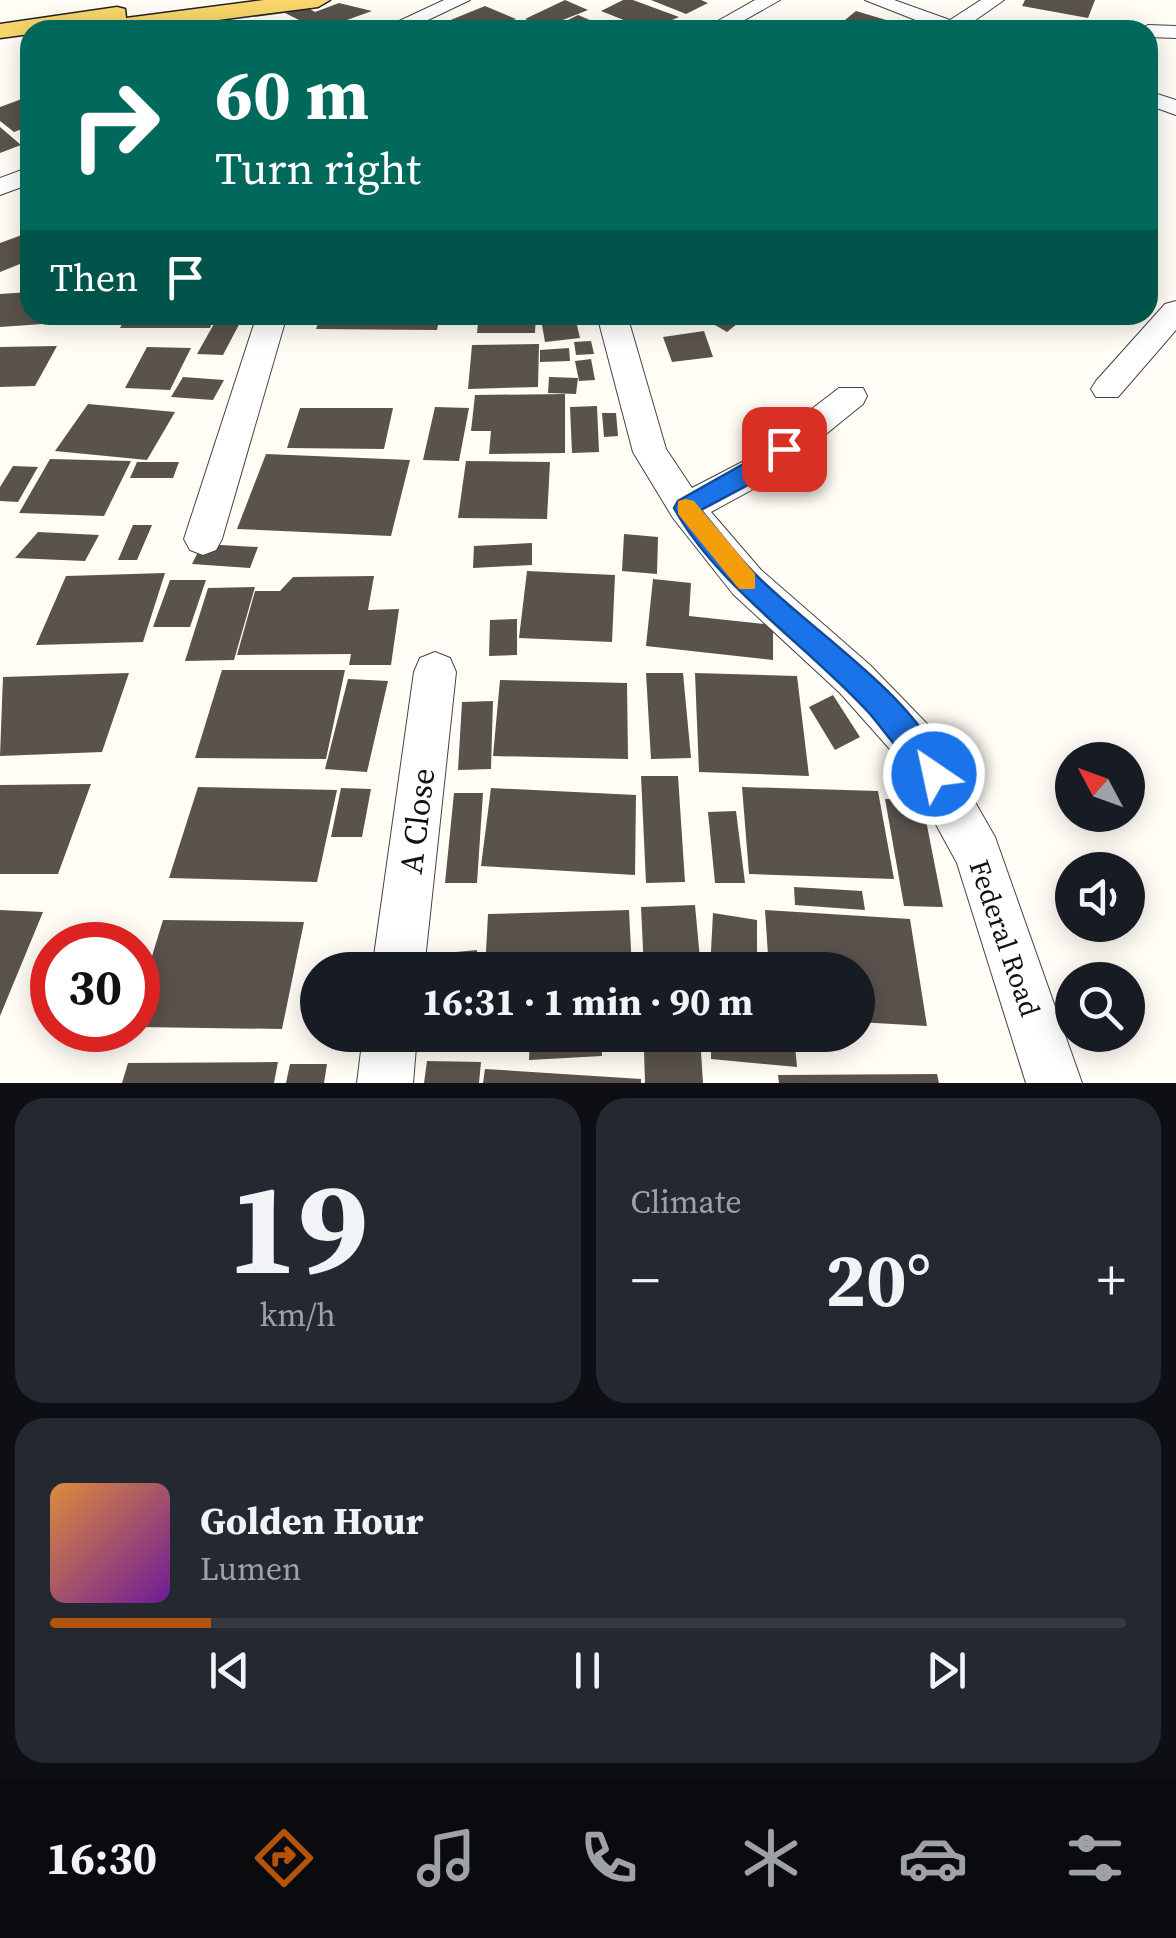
<!DOCTYPE html>
<meta charset="utf-8">
<style>
:root{--surface:#171b24;--page:#242831;--text:#f1f3f6;--muted:#9ea1a6;--line:#363941;--accent:#b45309}
body{margin:0;font-family:"Source Serif 4",serif;background:var(--page);color:var(--text);height:100vh;display:flex;flex-direction:column;font-size:38px;white-space:nowrap}
*{box-sizing:border-box;margin:0}
p{font-size:32px;color:var(--muted)}
.icon{flex:none;width:55px;height:55px;fill:none;stroke:currentColor;stroke-width:2;stroke-linecap:round;stroke-linejoin:round}
.map{position:relative;height:1083px;overflow:hidden}
.drawer{display:flex;flex-direction:column;gap:15px;padding:15px;background:#0d0f14;flex:1}
.drawer>*{flex:none}
.top-card{position:absolute;left:20px;top:20px;width:1138px;height:305px;border-radius:30px;box-shadow:0 5px 25px #0003;background:#00695c;color:#fff;overflow:hidden}
.needle{width:65px;rotate:311deg}
.fabs{position:absolute;left:1055px;top:742px;display:grid;gap:20px}
.fabs a{display:grid;place-items:center;width:90px;height:90px;border-radius:50%;background:var(--surface);box-shadow:0 5px 25px #0003;font-size:50px}
.speed{position:absolute;left:30px;top:922px;display:flex;gap:20px;font-size:50px;font-weight:700;text-align:center}
.speed>*{display:grid;place-content:center;width:130px;height:130px;border-radius:50%;background:var(--surface);box-shadow:0 5px 25px #0003;line-height:1}
.speed .limit{border:15px solid #d22;background:#fff;color:#111}
.pin{position:absolute;display:grid;place-items:center;width:85px;height:85px;color:#fff;margin:-42px;border-radius:20px;box-shadow:0 5px 15px #0006}
.me{position:absolute;width:110px;margin:-55px;rotate:326deg;stroke-linejoin:round;filter:drop-shadow(0 0 8px #0008)}
.turn{display:flex;align-items:center;gap:35px;height:210px;padding:0 30px;font-size:45px}
.turn .icon{width:130px;height:130px;stroke-width:2.5}
.turn b{display:block;font-size:70px;line-height:85px}
.then{display:flex;align-items:center;height:95px;padding:0 30px;background:#0003;gap:20px;font-size:38px}
.big{font-size:75px;font-weight:700;line-height:1.1}
.drawer .card{flex:1;display:flex;flex-direction:column;justify-content:center;gap:15px;min-width:0;padding:0 35px;border-radius:30px;background:var(--page)}
.drawer .dial{align-items:center;gap:0}
.dial b{font-size:130px;line-height:1}
.song{display:flex;align-items:center;gap:30px}
.cover{width:120px;height:120px;border-radius:15px;background:linear-gradient(135deg,hsl(30 70% 55%),hsl(280 70% 35%))}
.played{height:10px;border-radius:5px;background:linear-gradient(90deg,var(--accent) 15%,var(--line) 15%)}
.keys{display:flex;justify-content:space-around;direction:ltr}
.heat{display:flex;justify-content:space-between;align-items:center;font-size:55px;direction:ltr}
.drawer .tiles{flex:1;display:grid;gap:15px;grid-template-columns:1fr 1fr}
.card:last-child{grid-column:span 2}
.trip{position:absolute;left:300px;top:952px;width:575px;height:100px;border-radius:50px;background:var(--surface);box-shadow:0 5px 25px #0003;font-weight:700;line-height:100px;text-align:center}
.dock{display:flex;height:160px;justify-content:space-around;align-items:center;background:#090b0e;color:var(--muted)}
.dock .icon{width:70px;height:70px}
.dock .on{color:var(--accent)}
.dock b{font-size:45px;color:var(--text)}
.map>svg:first-child{display:block}
.building{fill:#5a524d}
.lines{fill:none;stroke-linecap:round;stroke-linejoin:round}
.minor-casing{stroke:#444;stroke-width:2}
.major-casing{stroke:#222;stroke-width:3}
.minor{fill:#fff;fill-rule:evenodd}
.major{fill:#f9d66b;fill-rule:evenodd}
.route{fill:#1a73e8;stroke:#114b97;stroke-width:2.5}
.slow{fill:#f59e0b}
.labels{text-anchor:middle;dominant-baseline:central;stroke-width:10;stroke-linejoin:round;paint-order:stroke}
.street-label{font-size:28px;fill:#111;stroke:#fff}
.near-street-label{font-size:32px;fill:#111;stroke:#fff}
</style>
<div class="map">
<svg width="1176" height="1083" viewBox="0 0 1176 1083">
<rect width="100%" height="100%" fill="#fffdf5"/>
<path class="building" d="M 565,0 L 588,10 L 545,27 L 525,19 Z
M 623,0 L 633,0 L 679,17 L 649,30 L 601,11 Z
M 651,0 L 701,0 L 708,3 L 686,14 Z
M 1025,0 L 1095,0 L 1088,18 L 1022,6 Z
M 339,3 L 372,11 L 319,30 L 285,13 L 305,6 L 315,12 Z
M 485,6 L 516,19 L 492,30 L 431,28 Z
M 856,11 L 886,20 L 874,30 L 840,24 Z
M 578,15 L 613,30 L 552,28 Z
M 30,96 L 30,126 L 14,132 L 0,121 L 0,107 Z
M 0,127 L 21,145 L 0,153 Z
M 30,232 L 30,260 L 0,272 L 0,243 Z
M 30,292 L 30,315 L 60,315 L 57,323 L 0,327 L 0,294 Z
M 127,315 L 215,315 L 210,328 L 120,328 Z
M 219,315 L 244,315 L 223,355 L 197,354 Z
M 321,315 L 440,315 L 437,330 L 316,329 Z
M 479,315 L 536,315 L 535,333 L 477,333 Z
M 698,315 L 748,315 L 727,332 Z
M 576,321 L 580,338 L 545,342 L 542,325 Z
M 704,331 L 713,357 L 672,362 L 663,337 Z
M 591,341 L 594,354 L 576,355 L 574,342 Z
M 539,344 L 538,387 L 468,389 L 472,345 Z
M 57,346 L 35,386 L 0,387 L 0,347 Z
M 147,347 L 191,348 L 170,390 L 125,388 Z
M 569,348 L 570,361 L 540,362 L 540,350 Z
M 591,359 L 595,380 L 579,381 L 575,361 Z
M 183,377 L 224,380 L 213,400 L 171,397 Z
M 549,377 L 578,378 L 576,394 L 548,393 Z
M 565,394 L 565,453 L 489,454 L 491,431 L 471,431 L 475,395 Z
M 88,404 L 175,412 L 147,460 L 55,451 Z
M 597,406 L 599,452 L 572,453 L 570,407 Z
M 435,407 L 469,408 L 459,461 L 423,460 Z
M 300,408 L 393,408 L 384,449 L 287,448 Z
M 602,413 L 616,413 L 618,436 L 604,437 Z
M 266,454 L 410,460 L 391,536 L 237,529 Z
M 50,459 L 131,461 L 104,516 L 19,513 Z
M 466,461 L 550,462 L 547,519 L 458,518 Z
M 137,462 L 179,462 L 173,478 L 130,478 Z
M 13,466 L 38,467 L 18,502 L 0,501 L 0,487 Z
M 133,525 L 152,525 L 137,560 L 118,560 Z
M 38,532 L 99,535 L 85,561 L 15,558 Z
M 624,534 L 658,537 L 657,574 L 622,571 Z
M 532,543 L 532,565 L 473,568 L 474,546 Z
M 202,544 L 258,547 L 250,568 L 192,564 Z
M 527,571 L 615,575 L 612,642 L 519,638 Z
M 165,573 L 143,642 L 36,645 L 66,576 Z
M 374,576 L 368,610 L 399,609 L 391,665 L 349,665 L 351,654 L 237,655 L 255,591 L 280,591 L 293,577 Z
M 653,579 L 691,583 L 689,616 L 773,625 L 773,660 L 646,646 Z
M 170,580 L 206,580 L 190,627 L 153,627 Z
M 255,587 L 234,660 L 185,661 L 208,588 Z
M 517,619 L 517,655 L 489,656 L 490,620 Z
M 222,670 L 345,670 L 326,759 L 195,758 Z
M 129,673 L 102,752 L 0,756 L 3,677 Z
M 646,673 L 683,673 L 691,758 L 651,759 Z
M 695,673 L 797,676 L 809,776 L 699,772 Z
M 348,679 L 388,681 L 367,772 L 325,769 Z
M 500,680 L 627,683 L 628,759 L 493,756 Z
M 833,695 L 860,737 L 835,750 L 809,707 Z
M 493,701 L 491,769 L 458,770 L 462,702 Z
M 641,776 L 678,776 L 685,882 L 646,883 Z
M 91,784 L 58,874 L 0,874 L 0,785 Z
M 198,787 L 337,790 L 317,882 L 169,878 Z
M 742,787 L 878,791 L 894,879 L 749,874 Z
M 341,788 L 371,789 L 362,837 L 331,837 Z
M 491,788 L 636,795 L 635,875 L 481,866 Z
M 454,793 L 483,793 L 477,883 L 445,883 Z
M 885,799 L 922,800 L 943,907 L 904,906 Z
M 736,811 L 745,883 L 715,883 L 708,812 Z
M 794,887 L 862,891 L 865,910 L 795,905 Z
M 695,905 L 701,970 L 644,970 L 641,907 Z
M 0,910 L 43,912 L 0,1016 Z
M 629,910 L 632,970 L 485,970 L 488,914 Z
M 765,910 L 910,919 L 927,1026 L 858,1022 L 858,970 L 769,970 Z
M 713,913 L 757,920 L 757,970 L 710,970 Z
M 163,920 L 304,922 L 282,1029 L 138,1027 L 138,1002 Z
M 477,950 L 477,970 L 456,970 L 456,952 Z
M 530,1035 L 601,1035 L 602,1056 L 529,1060 Z
M 603,1035 L 708,1035 L 709,1044 L 603,1048 Z
M 711,1035 L 794,1035 L 797,1067 L 711,1059 Z
M 644,1051 L 701,1052 L 703,1083 L 645,1083 Z
M 427,1061 L 481,1062 L 479,1083 L 424,1083 Z
M 278,1062 L 274,1083 L 122,1083 L 128,1063 Z
M 290,1064 L 327,1064 L 324,1083 L 286,1083 Z
M 485,1069 L 641,1079 L 641,1083 L 483,1083 Z
M 937,1074 L 939,1083 L 779,1083 L 778,1075 Z"/>
<g class="lines">
<defs>
<path id="minor" d="M 444,0 L 470,0 L 407,30 L 380,30 Z
M 755,0 L 780,0 L 727,30 L 702,30 Z
M 865,0 L 894,0 L 950,20 L 981,0 L 1004,0 L 967,26 L 970,30 L 941,30 Z
M 1029,24 L 1050,26 L 1053,30 L 1019,30 Z
M 1148,25 L 1176,26 L 1176,38 L 1148,37 L 1148,30 L 1139,30 Z
M 1148,91 L 1176,100 L 1176,115 L 1148,105 Z
M 30,167 L 30,184 L 0,195 L 0,178 Z
M 1176,301 L 1176,330 L 1118,397 L 1096,397 L 1091,389 L 1096,381 L 1165,304 Z
M 257,315 L 287,315 L 222,539 L 216,550 L 203,555 L 190,550 L 184,539 Z
M 597,315 L 627,315 L 666,449 L 692,488 L 744,461 L 839,388 L 863,388 L 867,396 L 863,404 L 768,481 L 711,512 L 761,570 L 870,665 L 935,732 L 995,837 L 1082,1083 L 1026,1083 L 957,863 L 903,764 L 840,693 L 733,594 L 673,518 L 633,452 Z
M 435,652 L 450,658 L 456,672 L 424,970 L 372,970 L 414,672 L 420,658 Z
M 363,1035 L 417,1035 L 413,1083 L 357,1083 Z"/>
<path id="major" d="M 264,0 L 330,0 L 318,7 L 142,30 L 30,30 L 30,34 L 0,38 L 0,24 L 117,7 L 125,9 L 126,18 Z"/>
</defs>
<use href="#minor" class="minor-casing"/>
<use href="#major" class="major-casing"/>
<use href="#minor" class="minor"/>
<use href="#major" class="major"/>
</g>
<path class="route" d="M 784,441 L 792,443 L 792,455 L 763,477 L 701,510 C 719,532 736,555 756,575 C 817,636 914,694 948,774 L 943,784 L 934,788 C 924,784 882,728 870,714 C 810,648 716,585 674,508 L 678,501 Z"/>
<path class="slow" d="M 686,499 L 694,501 L 755,574 L 755,589 L 739,589 L 678,514 L 678,501 Z"/>
<g class="labels">
<g class="street-label">
<text transform="translate(1005 938) rotate(71)">Federal Road</text>
</g>
<g class="near-street-label">
<text transform="translate(417 821) rotate(-83)">A Close</text>
</g>
</g>
</svg>
<div class="fabs">
<a><svg class="needle" viewBox="-14 -14 28 28"><path d="M0-13l5 13h-10z" fill="#e53935"/><path d="M0 13l5-13h-10z" fill="#9ea1a6"/></svg></a>
<a><svg class="icon" aria-label="sound" viewBox="0 0 24 24"><path d="M4 9h4l5-4v14l-5-4H4zM17 9q2 3 0 6"/></svg></a>
<a><svg class="icon" aria-label="search" viewBox="0 0 24 24"><circle cx="10" cy="10" r="6"/><path d="M15 15l6 6"/></svg></a>
</div>
<div class="speed"><div class="limit">30</div></div>
<div class="pin" style="left:784px;top:449px;background:#d93025"><svg class="icon" aria-label="arrive" viewBox="0 0 24 24"><path d="M6 21V4h12l-3 4 3 4H6"/></svg></div>
<svg class="me" style="left:934px;top:774px" viewBox="-20 -20 40 40"><circle r="17" fill="#1a73e8" stroke="#fff" stroke-width="3"/><path d="M0-11L8 9 0 5-8 9z" fill="#fff"/></svg>
<div class="trip">16:31 · 1 min · 90 m</div>
<div class="top-card">
<div class="turn"><svg class="icon" aria-label="right" viewBox="0 0 24 24"><path d="M7 20v-9h11M14 6l5 5-5 5"/></svg><div><b>60 m</b>Turn right</div></div>
<div class="then">Then<svg class="icon" aria-label="arrive" viewBox="0 0 24 24"><path d="M6 21V4h12l-3 4 3 4H6"/></svg></div>
</div>
</div>
<section class="drawer">
<div class="tiles">
<div class="card dial"><b>19</b><p>km/h</p></div>
<div class="card"><p>Climate</p>
<div class="heat"><a>−</a><b class="big">20°</b><a>+</a></div>
</div>
<div class="card">
<div class="song"><i class="cover"></i><div><b>Golden Hour</b><p>Lumen</p></div></div>
<div class="played"></div>
<div class="keys"><svg class="icon" aria-label="previous" viewBox="0 0 24 24"><path d="M18 5L8 12l10 7zM5 5v14"/></svg><svg class="icon" aria-label="pause" viewBox="0 0 24 24"><path d="M8 5v14M16 5v14"/></svg><svg class="icon" aria-label="next" viewBox="0 0 24 24"><path d="M6 5l10 7-10 7zM19 5v14"/></svg></div>
</div>
</div>
</section>
<nav class="dock">
<b>16:30</b>
<svg class="icon on" aria-label="directions" viewBox="0 0 24 24"><path d="M12 3l9 9-9 9-9-9zM9 14v-3h6M13 9l2 2-2 2"/></svg>
<svg class="icon" aria-label="music" viewBox="0 0 24 24"><path d="M9 18V5l10-2v13"/><circle cx="6" cy="18" r="3"/><circle cx="16" cy="16" r="3"/></svg>
<svg class="icon" aria-label="phone" viewBox="0 0 24 24"><path d="M5 4h4l2 5-3 2q2 4 5 5l2-3 5 2v4C11 20 4 13 5 4z"/></svg>
<svg class="icon" aria-label="climate" viewBox="0 0 24 24"><path d="M12 3v18M4 7l16 10M4 17L20 7"/></svg>
<svg class="icon" aria-label="car" viewBox="0 0 24 24"><path d="M5 17H2v-5l4-1 3-4h7l3 4 3 1v5h-3M9 17h6M6 11h13"/><circle cx="7" cy="17" r="2"/><circle cx="17" cy="17" r="2"/></svg>
<svg class="icon" aria-label="filters" viewBox="0 0 24 24"><path d="M4 7h16M4 17h16"/><circle cx="9" cy="7" r="2"/><circle cx="15" cy="17" r="2"/></svg>
</nav>
